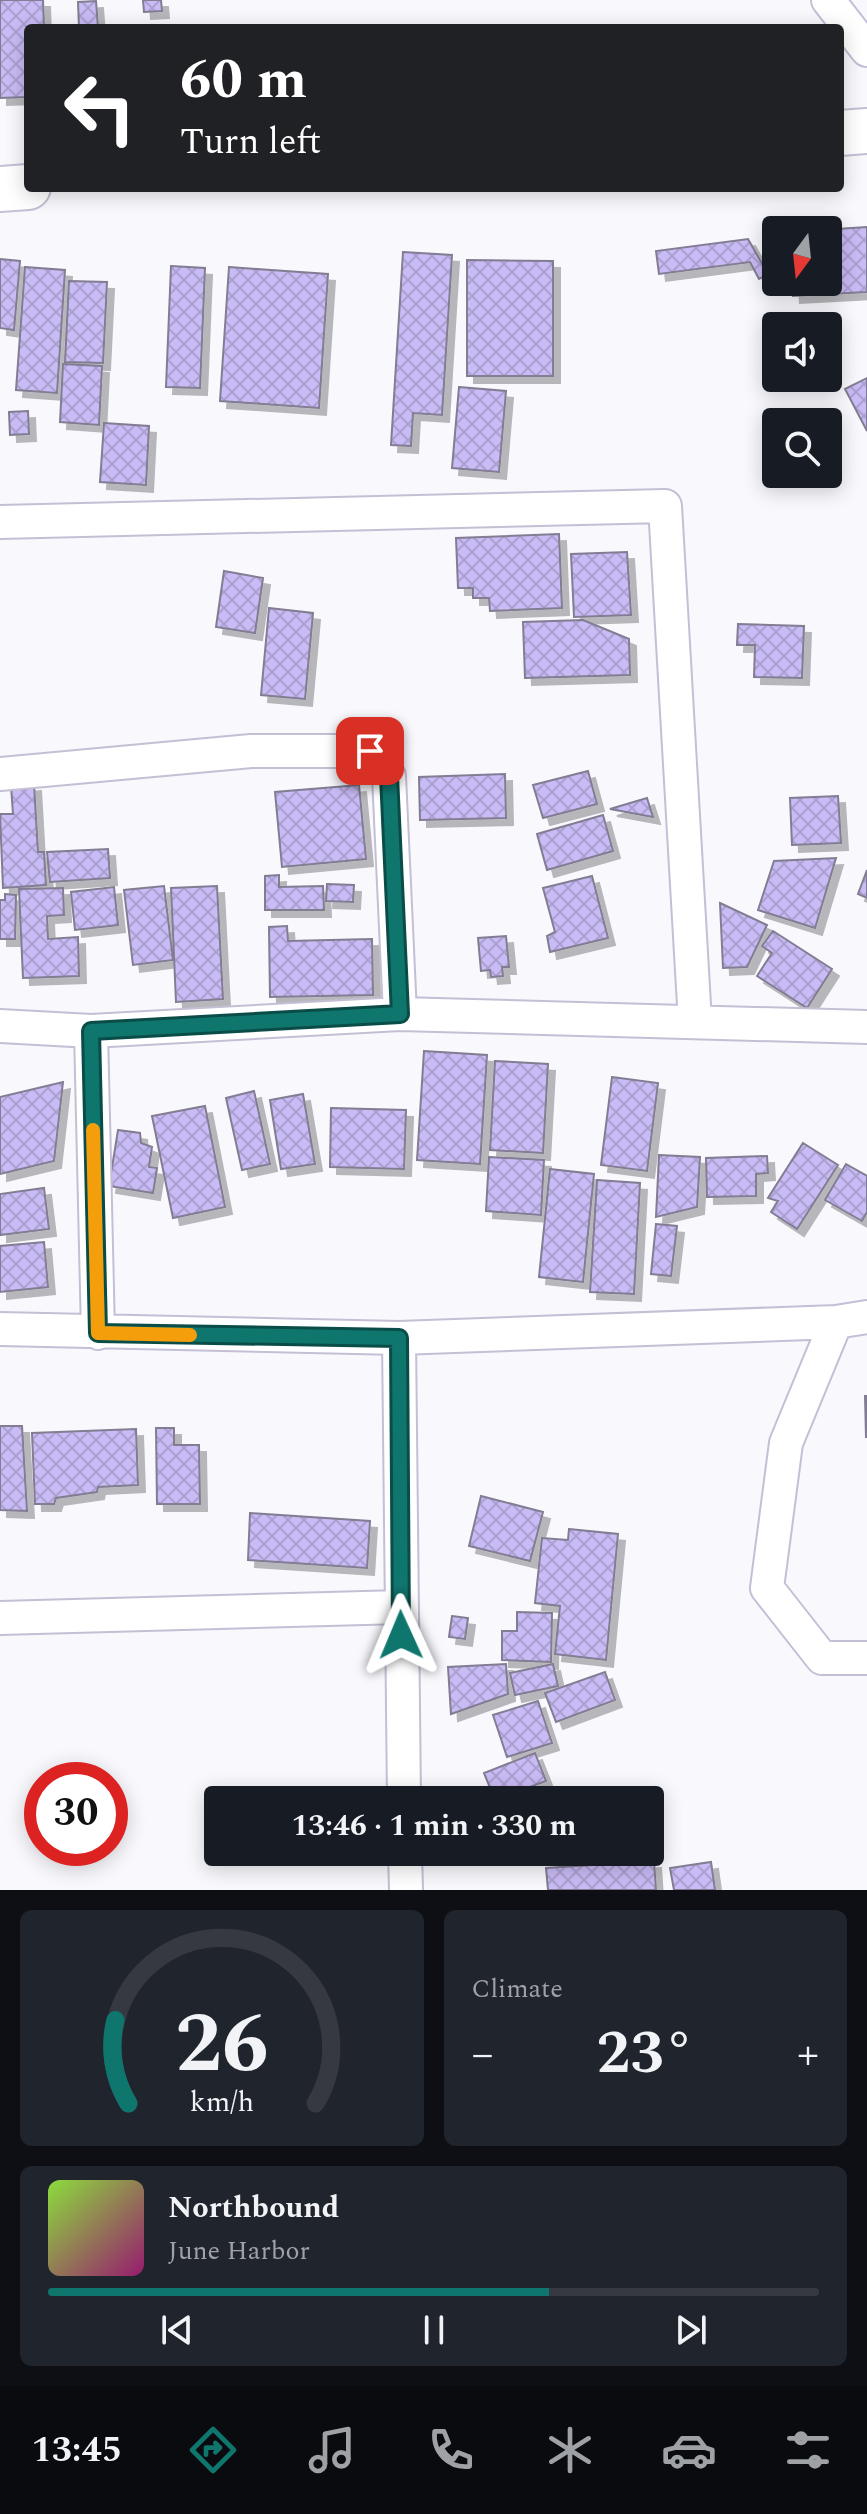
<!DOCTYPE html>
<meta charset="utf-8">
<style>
:root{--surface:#171b24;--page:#20242c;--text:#f1f3f6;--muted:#9ea1a6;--line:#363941;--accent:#0f766e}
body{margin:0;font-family:Spectral,serif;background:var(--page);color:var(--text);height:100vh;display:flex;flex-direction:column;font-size:30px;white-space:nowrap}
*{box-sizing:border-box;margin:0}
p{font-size:26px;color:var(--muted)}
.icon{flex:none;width:44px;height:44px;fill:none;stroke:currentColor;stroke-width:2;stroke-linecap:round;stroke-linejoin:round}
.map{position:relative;height:1890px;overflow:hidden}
.panel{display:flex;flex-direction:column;gap:20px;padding:20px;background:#0d0f14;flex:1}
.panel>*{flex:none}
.top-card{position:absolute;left:24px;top:24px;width:820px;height:168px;border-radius:8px;box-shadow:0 4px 20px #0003;background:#202124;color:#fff;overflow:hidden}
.needle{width:52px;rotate:195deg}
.tools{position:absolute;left:762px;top:216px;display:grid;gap:16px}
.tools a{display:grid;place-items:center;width:80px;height:80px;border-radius:8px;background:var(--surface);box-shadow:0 4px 20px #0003;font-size:40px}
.speed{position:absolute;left:24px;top:1762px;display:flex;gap:16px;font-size:40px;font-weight:700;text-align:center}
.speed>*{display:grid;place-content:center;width:104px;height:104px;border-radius:50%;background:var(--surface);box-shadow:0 4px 20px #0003;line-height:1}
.speed .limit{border:12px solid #d22;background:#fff;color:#111}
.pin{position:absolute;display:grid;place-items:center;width:68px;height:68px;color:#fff;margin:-34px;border-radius:16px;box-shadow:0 4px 12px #0006}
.me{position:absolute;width:88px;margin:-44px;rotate:359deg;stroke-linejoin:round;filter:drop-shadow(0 0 6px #0008)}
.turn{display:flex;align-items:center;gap:28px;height:168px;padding:0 24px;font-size:36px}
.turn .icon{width:104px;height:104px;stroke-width:2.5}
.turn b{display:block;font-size:56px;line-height:68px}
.big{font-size:60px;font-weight:700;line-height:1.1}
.panel .card{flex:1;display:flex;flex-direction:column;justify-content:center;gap:12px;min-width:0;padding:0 28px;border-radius:12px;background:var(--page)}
.panel .dial{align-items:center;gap:0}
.dial svg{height:208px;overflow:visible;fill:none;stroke:var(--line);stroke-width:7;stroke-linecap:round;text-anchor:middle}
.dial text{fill:var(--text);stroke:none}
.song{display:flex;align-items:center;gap:24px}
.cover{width:96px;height:96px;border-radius:12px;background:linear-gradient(135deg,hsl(90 70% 55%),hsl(320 70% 35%))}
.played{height:8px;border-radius:4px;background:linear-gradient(90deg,var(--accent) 65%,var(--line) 65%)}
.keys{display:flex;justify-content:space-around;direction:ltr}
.heat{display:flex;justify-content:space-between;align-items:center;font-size:44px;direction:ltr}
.panel .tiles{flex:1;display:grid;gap:20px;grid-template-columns:1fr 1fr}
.card:last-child{grid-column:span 2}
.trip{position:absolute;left:204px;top:1786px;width:460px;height:80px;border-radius:8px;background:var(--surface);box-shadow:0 4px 20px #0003;font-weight:700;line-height:80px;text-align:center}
.tabs{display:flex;height:128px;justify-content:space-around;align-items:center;background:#090b0e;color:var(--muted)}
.tabs .icon{width:56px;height:56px}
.tabs .selected{color:var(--accent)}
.tabs b{font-size:36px;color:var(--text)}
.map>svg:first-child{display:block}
.building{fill:url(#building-cross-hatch);stroke:#827d92;stroke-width:2;filter:url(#shadow)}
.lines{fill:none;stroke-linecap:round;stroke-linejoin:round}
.street-casing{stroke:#c4bfd5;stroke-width:36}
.secondary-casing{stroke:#c4bfd5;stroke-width:48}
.street{stroke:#fff;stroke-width:32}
.secondary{stroke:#fff;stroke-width:44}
.route-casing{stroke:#0a4d48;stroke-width:20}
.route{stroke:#0f766e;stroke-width:14}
.slow{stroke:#f59e0b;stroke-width:14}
</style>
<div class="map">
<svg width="867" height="1890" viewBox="0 0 867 1890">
<defs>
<pattern id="building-cross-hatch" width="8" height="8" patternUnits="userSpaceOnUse" patternTransform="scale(2)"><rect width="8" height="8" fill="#c9bbf5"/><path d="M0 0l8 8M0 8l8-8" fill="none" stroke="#aca0d1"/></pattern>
<filter id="shadow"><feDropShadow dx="7" dy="7" stdDeviation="0" flood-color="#0004"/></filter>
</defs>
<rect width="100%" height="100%" fill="#f9f8fd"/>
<path class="building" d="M 0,0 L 43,0 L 44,28 L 28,28 L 28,97 L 0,98 Z
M 143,0 L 161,0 L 162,11 L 144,12 Z
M 96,1 L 98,28 L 79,28 L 78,2 Z
M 867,227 L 867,292 L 793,296 L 792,283 L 780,284 L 828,282 L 828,230 L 821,230 Z
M 769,233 L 776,233 L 776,268 L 771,267 Z
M 748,239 L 768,274 L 759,279 L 750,262 L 659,274 L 656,251 Z
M 403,252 L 452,255 L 442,415 L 413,413 L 411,446 L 391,445 Z
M 0,259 L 20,261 L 14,330 L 0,328 Z
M 467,260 L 553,261 L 553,376 L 467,376 Z
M 171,266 L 205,268 L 200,388 L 166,387 Z
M 25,267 L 65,270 L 57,393 L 16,390 Z
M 229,267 L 328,274 L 319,408 L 220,401 Z
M 69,281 L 107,282 L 103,363 L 65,362 Z
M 63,364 L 102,366 L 99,425 L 60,422 Z
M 867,378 L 867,431 L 845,389 Z
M 459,387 L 506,391 L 499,472 L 452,468 Z
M 28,411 L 29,434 L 10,435 L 9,412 Z
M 104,423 L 149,426 L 146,485 L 100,482 Z
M 559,534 L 562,608 L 490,611 L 489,598 L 473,598 L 473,588 L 458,588 L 456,538 Z
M 627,552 L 631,615 L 574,617 L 571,554 Z
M 224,571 L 263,578 L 255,633 L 216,627 Z
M 269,608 L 313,613 L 305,699 L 261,695 Z
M 583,620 L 629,639 L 630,675 L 525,678 L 523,622 Z
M 738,624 L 804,626 L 802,678 L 754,677 L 755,645 L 737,645 Z
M 588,771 L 597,804 L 543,818 L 533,785 Z
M 505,774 L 506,818 L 420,820 L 419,777 Z
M 34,784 L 38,852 L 44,852 L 46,885 L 3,888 L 0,814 L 13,814 L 11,786 Z
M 359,785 L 366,859 L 282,867 L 275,792 Z
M 838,796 L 841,843 L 792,845 L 790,798 Z
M 647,798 L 653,817 L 610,809 Z
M 603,815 L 613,851 L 547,870 L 537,834 Z
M 108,849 L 110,878 L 50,882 L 47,852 Z
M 836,858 L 815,928 L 758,910 L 774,861 Z
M 867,870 L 867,898 L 858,894 Z
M 279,875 L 279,887 L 323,886 L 324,910 L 265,910 L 265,876 Z
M 592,876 L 608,938 L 550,952 L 547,936 L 555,932 L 543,888 Z
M 327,884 L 354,885 L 353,902 L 326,901 Z
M 164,886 L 173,960 L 133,965 L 124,890 Z
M 217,886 L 223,999 L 176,1002 L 171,888 Z
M 114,887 L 118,925 L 75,930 L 71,892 Z
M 63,888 L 64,915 L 47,916 L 48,939 L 78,937 L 79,976 L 23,978 L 19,889 Z
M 5,894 L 16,895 L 15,939 L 0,939 L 0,900 L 5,900 Z
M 720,903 L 767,925 L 747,967 L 723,968 Z
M 287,926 L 288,941 L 372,939 L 373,995 L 270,997 L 269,927 Z
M 773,931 L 832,969 L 807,1008 L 757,976 L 772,953 L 762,946 Z
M 506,936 L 509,967 L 502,967 L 503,976 L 491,977 L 490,970 L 481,971 L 478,938 Z
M 424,1051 L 487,1055 L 480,1164 L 417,1160 Z
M 495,1061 L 548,1064 L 543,1153 L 490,1150 Z
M 612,1077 L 658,1083 L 647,1171 L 601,1165 Z
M 63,1082 L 54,1161 L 0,1174 L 0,1097 Z
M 254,1091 L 270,1164 L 242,1170 L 226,1098 Z
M 303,1094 L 315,1164 L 281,1169 L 270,1100 Z
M 205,1106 L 225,1207 L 173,1218 L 152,1116 Z
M 331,1108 L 406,1110 L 404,1169 L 330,1167 Z
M 118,1130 L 140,1133 L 141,1143 L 152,1147 L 149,1167 L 157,1168 L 153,1193 L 109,1186 Z
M 803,1143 L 838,1165 L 797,1229 L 771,1212 L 778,1201 L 768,1198 Z
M 659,1155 L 700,1157 L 697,1207 L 656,1217 Z
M 767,1156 L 768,1173 L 756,1174 L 756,1196 L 707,1197 L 706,1158 Z
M 489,1157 L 544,1160 L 541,1215 L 486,1211 Z
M 846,1164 L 867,1176 L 867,1212 L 862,1221 L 825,1200 Z
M 550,1169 L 594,1174 L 583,1282 L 539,1277 Z
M 597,1180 L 640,1183 L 634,1294 L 590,1292 Z
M 44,1188 L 49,1229 L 0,1235 L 0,1194 Z
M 656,1224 L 677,1226 L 671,1276 L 651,1274 Z
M 44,1242 L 48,1287 L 0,1292 L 0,1246 Z
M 865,1396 L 867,1396 L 867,1437 L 866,1437 Z
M 0,1426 L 22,1426 L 27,1511 L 0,1510 Z
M 156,1428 L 174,1428 L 174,1445 L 199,1445 L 200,1504 L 157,1504 Z
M 136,1429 L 138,1485 L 98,1487 L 97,1492 L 56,1498 L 54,1504 L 35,1504 L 32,1433 Z
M 481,1496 L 543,1512 L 530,1561 L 469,1546 Z
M 250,1513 L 370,1521 L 367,1568 L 248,1560 Z
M 569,1529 L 618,1534 L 606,1660 L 555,1654 L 560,1606 L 535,1603 L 542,1538 L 568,1540 Z
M 517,1612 L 552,1613 L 551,1662 L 502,1660 L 502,1631 L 517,1631 Z
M 452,1616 L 468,1618 L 465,1639 L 449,1637 Z
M 506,1664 L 508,1694 L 451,1714 L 448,1667 Z
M 553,1664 L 558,1686 L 515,1695 L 510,1673 Z
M 605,1672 L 615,1700 L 556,1722 L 545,1693 Z
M 538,1701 L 552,1743 L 507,1757 L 493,1715 Z
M 535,1753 L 546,1781 L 495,1800 L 484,1773 Z
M 654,1861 L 656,1890 L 548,1890 L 546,1868 Z
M 711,1862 L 715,1890 L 674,1890 L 670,1868 Z"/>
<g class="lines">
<defs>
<path id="street" d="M 828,0 L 867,50
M 0,522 L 665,506 L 695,1022
M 0,774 L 251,751 L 370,751 L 389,776 L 400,1014
M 0,1026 L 91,1031 L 400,1014 L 867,1027
M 91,1031 L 98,1333
M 836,1322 L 786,1443 L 767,1588 L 822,1658 L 867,1658
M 0,1329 L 399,1338 L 836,1322 L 867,1317
M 399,1338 L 404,1800
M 0,1618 L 401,1607
M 405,1852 L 406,1890"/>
<path id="secondary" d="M 840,133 L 867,131
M 0,189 L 28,187"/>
</defs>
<use href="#street" class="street-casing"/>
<use href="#secondary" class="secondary-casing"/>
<use href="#street" class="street"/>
<use href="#secondary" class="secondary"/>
</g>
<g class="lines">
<defs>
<path id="route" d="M 370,751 L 389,776 L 400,1014 L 91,1031 L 98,1333 L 399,1338 L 401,1635"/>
</defs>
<use href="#route" class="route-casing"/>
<use href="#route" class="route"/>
<path class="slow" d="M 93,1130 L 98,1333 L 190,1335"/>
</g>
</svg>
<div class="tools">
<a><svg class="needle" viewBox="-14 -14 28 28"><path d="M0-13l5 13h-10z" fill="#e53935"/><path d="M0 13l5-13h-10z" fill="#9ea1a6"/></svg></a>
<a><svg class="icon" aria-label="sound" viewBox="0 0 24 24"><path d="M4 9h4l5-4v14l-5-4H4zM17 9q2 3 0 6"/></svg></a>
<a><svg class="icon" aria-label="search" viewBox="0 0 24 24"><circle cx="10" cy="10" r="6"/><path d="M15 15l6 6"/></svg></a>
</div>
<div class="speed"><div class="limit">30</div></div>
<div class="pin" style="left:370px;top:751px;background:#d93025"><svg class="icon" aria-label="arrive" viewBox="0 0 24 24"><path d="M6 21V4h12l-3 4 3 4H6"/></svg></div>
<svg class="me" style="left:401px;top:1635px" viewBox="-20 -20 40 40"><path d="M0-17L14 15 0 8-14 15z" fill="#0f766e" stroke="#fff" stroke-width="4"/></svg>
<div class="trip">13:46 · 1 min · 330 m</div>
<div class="top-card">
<div class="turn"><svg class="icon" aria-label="left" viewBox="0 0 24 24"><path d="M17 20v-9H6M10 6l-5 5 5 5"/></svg><div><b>60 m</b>Turn left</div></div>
</div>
</div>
<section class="panel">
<div class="tiles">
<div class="card dial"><svg viewBox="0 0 100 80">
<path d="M14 69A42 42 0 1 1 86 69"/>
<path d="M14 69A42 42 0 0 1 9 37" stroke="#0f766e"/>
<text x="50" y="56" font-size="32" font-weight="700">26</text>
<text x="50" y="72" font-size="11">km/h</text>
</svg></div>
<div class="card"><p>Climate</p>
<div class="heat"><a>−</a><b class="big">23°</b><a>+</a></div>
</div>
<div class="card">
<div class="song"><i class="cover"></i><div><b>Northbound</b><p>June Harbor</p></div></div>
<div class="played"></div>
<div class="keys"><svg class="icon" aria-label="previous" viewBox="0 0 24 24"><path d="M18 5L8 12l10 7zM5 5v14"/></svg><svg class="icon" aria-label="pause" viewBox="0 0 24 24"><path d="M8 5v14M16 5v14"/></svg><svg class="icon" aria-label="next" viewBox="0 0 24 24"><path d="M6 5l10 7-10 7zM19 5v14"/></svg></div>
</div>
</div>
</section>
<nav class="tabs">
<b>13:45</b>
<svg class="icon selected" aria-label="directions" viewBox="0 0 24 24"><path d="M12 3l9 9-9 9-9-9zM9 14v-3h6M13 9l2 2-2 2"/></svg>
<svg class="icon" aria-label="music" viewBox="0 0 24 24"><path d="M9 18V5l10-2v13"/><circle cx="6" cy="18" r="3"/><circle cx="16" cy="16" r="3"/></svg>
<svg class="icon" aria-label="phone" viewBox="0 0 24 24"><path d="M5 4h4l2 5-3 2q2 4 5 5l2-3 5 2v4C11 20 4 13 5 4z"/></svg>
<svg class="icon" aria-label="climate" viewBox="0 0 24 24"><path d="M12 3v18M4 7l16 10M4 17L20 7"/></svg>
<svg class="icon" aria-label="car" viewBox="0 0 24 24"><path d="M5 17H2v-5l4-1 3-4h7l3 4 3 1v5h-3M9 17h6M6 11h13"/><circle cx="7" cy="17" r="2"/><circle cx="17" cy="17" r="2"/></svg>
<svg class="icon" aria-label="filters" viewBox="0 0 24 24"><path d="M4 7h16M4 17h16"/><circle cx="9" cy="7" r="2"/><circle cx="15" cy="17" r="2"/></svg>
</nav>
